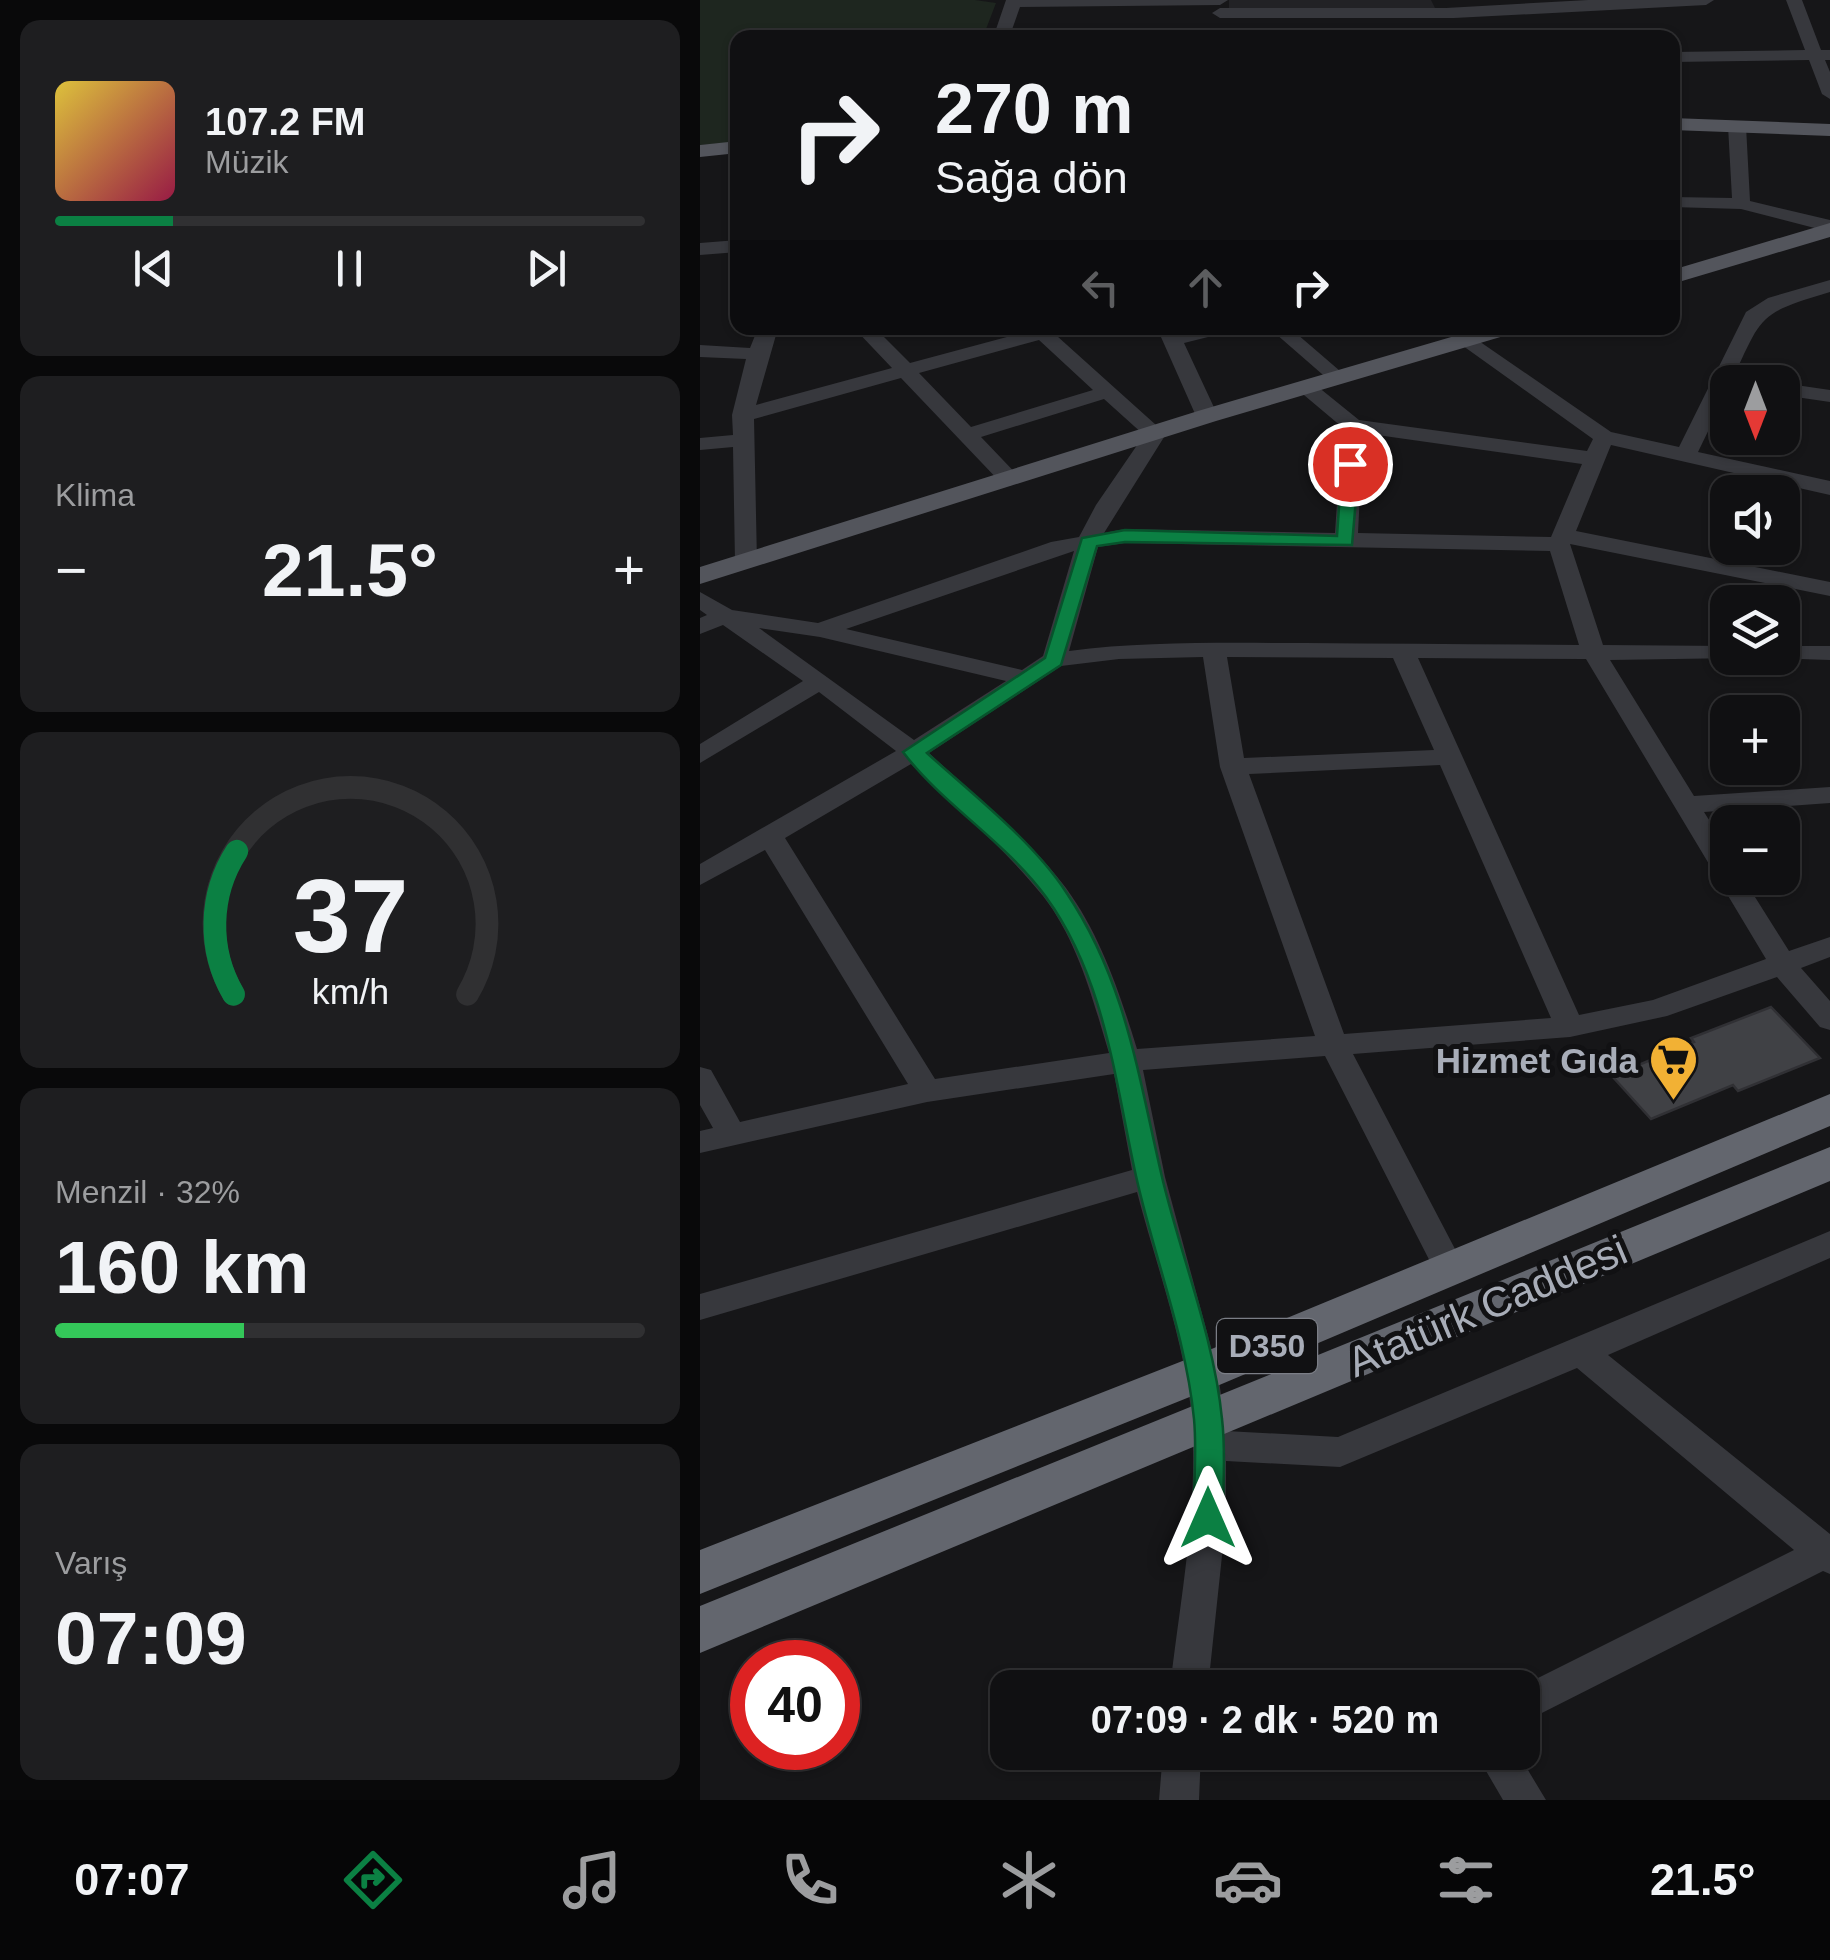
<!DOCTYPE html>
<html lang="tr">
<meta charset="utf-8">
<style>
:root{--surface:#101012;--page:#1e1e20;--text:#f1f3f6;--muted:#9c9d9f;--line:#303032;--accent:#0b8043}
body{margin:0;font-family:Arial,sans-serif;background:var(--page);color:var(--text);height:100vh;display:flex;flex-direction:column;font-size:38px;white-space:nowrap}
*{box-sizing:border-box;margin:0}
p{font-size:32px;color:var(--muted)}
.icon{flex:none;width:55px;height:55px;fill:none;stroke:currentColor;stroke-width:2;stroke-linecap:round;stroke-linejoin:round}
.map{position:relative;flex:1;overflow:hidden}
.panel{display:flex;flex-direction:column;gap:20px;padding:20px;background:#09090a;width:700px}
.panel>*{flex:none}
.top-card{position:absolute;left:30px;top:30px;width:950px;height:305px;border-radius:20px;box-shadow:0 2px 8px #0004,0 0 0 2px var(--line);background:#101012;color:var(--text);overflow:hidden}
.needle{width:65px;rotate:180deg}
.controls{position:absolute;left:1010px;top:365px;display:grid;gap:20px}
.controls a{display:grid;place-items:center;width:90px;height:90px;border-radius:20px;background:var(--surface);box-shadow:0 2px 8px #0004,0 0 0 2px var(--line);font-size:50px}
.speed{position:absolute;left:30px;top:1640px;display:flex;gap:20px;font-size:50px;font-weight:700;text-align:center}
.speed>*{display:grid;place-content:center;width:130px;height:130px;border-radius:50%;background:var(--surface);box-shadow:0 2px 8px #0004,0 0 0 2px var(--line);line-height:1}
.speed .limit{border:15px solid #d22;background:#fff;color:#111}
.pin{position:absolute;display:grid;place-items:center;width:85px;height:85px;color:#fff;margin:-42px;border:5px solid #fff;border-radius:50%;box-shadow:0 2px 10px #0007}
.me{position:absolute;width:110px;margin:-55px;rotate:0deg;stroke-linejoin:round;filter:drop-shadow(0 0 8px #0008)}
.turn{display:flex;align-items:center;gap:35px;height:210px;padding:0 40px;font-size:45px}
.turn .icon{width:130px;height:130px;stroke-width:2.5}
.turn b{display:block;font-size:70px;line-height:85px}
.lanes{display:flex;align-items:center;height:95px;padding:0 40px;background:#0003;justify-content:center;gap:50px;direction:ltr}
.lanes .off{opacity:.35}
.big{font-size:75px;font-weight:800;line-height:1.1}
.panel .tile{flex:1;display:flex;flex-direction:column;justify-content:center;gap:15px;min-width:0;padding:0 35px;border-radius:20px;background:var(--page)}
.panel .dial{align-items:center;gap:0}
.dial svg{height:260px;overflow:visible;fill:none;stroke:var(--line);stroke-width:7;stroke-linecap:round;text-anchor:middle}
.dial text{fill:var(--text);stroke:none}
.song{display:flex;align-items:center;gap:30px}
.cover{width:120px;height:120px;border-radius:15px;background:linear-gradient(135deg,hsl(50 70% 55%),hsl(340 70% 35%))}
.played{height:10px;border-radius:5px;background:linear-gradient(90deg,var(--accent) 20%,var(--line) 20%)}
.keys{display:flex;justify-content:space-around;direction:ltr}
.heat{display:flex;justify-content:space-between;align-items:center;font-size:55px;direction:ltr}
.charge{height:15px;border-radius:8px;background:linear-gradient(90deg,#34c759 32%,var(--line) 0)}
.trip{position:absolute;left:290px;top:1670px;width:550px;height:100px;border-radius:20px;background:var(--surface);box-shadow:0 2px 8px #0004,0 0 0 2px var(--line);font-weight:800;line-height:100px;text-align:center}
.tab-bar{display:flex;height:160px;justify-content:space-around;align-items:center;background:#060607;color:var(--muted)}
.tab-bar .icon{width:70px;height:70px}
.tab-bar .on{color:var(--accent)}
.tab-bar b{font-size:45px;color:var(--text)}
main{display:flex;flex:1;min-height:0}
.map>svg:first-child{display:block}
.built{fill:#222225}
.green{fill:#1e261f}
.building{fill:#404145;stroke:#303034;stroke-width:2.5}
.lines{fill:none;stroke-linecap:round;stroke-linejoin:round}
.minor{fill:#37383d;fill-rule:evenodd}
.major{fill:#53555c;fill-rule:evenodd}
.highway{fill:#63666e;fill-rule:evenodd}
.route{fill:#0b8043;stroke:#07532c;stroke-width:2.5}
.labels{text-anchor:middle;dominant-baseline:central;stroke-width:10;stroke-linejoin:round;paint-order:stroke}
.shield{fill:#111113;stroke:#7b7e86;stroke-width:2.5}
.shield-label{font-size:32px;font-weight:bold;fill:#a8adb8}
.poi-label{font-size:35px;font-weight:bold;fill:#a8adb8;stroke:#111113;text-anchor:end}
.near-street-label{font-size:42px;fill:#a8adb8;stroke:#111113}
</style>
<main>
<section class="panel">
<div class="tile">
<div class="song"><i class="cover"></i><div><b>107.2 FM</b><p>Müzik</p></div></div>
<div class="played"></div>
<div class="keys"><svg class="icon" aria-label="previous" viewBox="0 0 24 24"><path d="M18 5L8 12l10 7zM5 5v14"/></svg><svg class="icon" aria-label="pause" viewBox="0 0 24 24"><path d="M8 5v14M16 5v14"/></svg><svg class="icon" aria-label="next" viewBox="0 0 24 24"><path d="M6 5l10 7-10 7zM19 5v14"/></svg></div>
</div>
<div class="tile"><p>Klima</p>
<div class="heat"><a>−</a><b class="big">21.5°</b><a>+</a></div>
</div>
<div class="tile dial"><svg viewBox="0 0 100 80">
<path d="M14 69A42 42 0 1 1 86 69"/>
<path d="M14 69A42 42 0 0 1 15 25" stroke="#0b8043"/>
<text x="50" y="56" font-size="32" font-weight="700">37</text>
<text x="50" y="72" font-size="11">km/h</text>
</svg></div>
<div class="tile"><p>Menzil · 32%</p><b class="big">160 km</b><div class="charge"></div></div>
<div class="tile"><p>Varış</p><b class="big">07:09</b></div>
</section>
<div class="map">
<svg width="1130" height="1800" viewBox="0 0 1130 1800">
<rect width="100%" height="100%" fill="#161618"/>
<path class="built" d="M 529,0 L 731,0 L 735,8 L 529,10 Z"/>
<path class="green" d="M 0,0 L 275,0 L 296,3 L 283,37 L 38,38 L 37,142 L 0,145 Z"/>
<path class="building" d="M 1071,1007 L 1120,1058 L 1038,1091 L 1033,1085 L 951,1119 L 912,1076 L 994,1042 L 991,1038 Z"/>
<g class="lines">
<path class="minor" d="M 306,0 L 528,0 L 520,5 L 320,7 L 309,38 L 293,38 Z
M 888,0 L 1014,0 L 1006,5 L 754,18 L 520,18 L 512,13 L 520,8 L 746,8 Z
M 1086,0 L 1102,0 L 1121,50 L 1130,50 L 1130,60 L 1125,60 L 1130,72 L 1130,99 L 1122,94 L 1109,60 L 972,62 L 972,52 L 1105,50 Z
M 1037,121 L 1046,126 L 1050,201 L 1130,220 L 1130,232 L 1041,209 L 972,207 L 972,197 L 1032,198 L 1028,126 Z
M 38,240 L 38,252 L 0,255 L 0,243 Z
M 1130,280 L 1130,292 C 1056,314 1063,315 1031,382 L 1028,382 L 1028,390 L 998,452 L 1130,481 L 1130,495 L 911,445 L 876,531 L 1130,582 L 1130,596 L 870,544 L 903,645 L 1028,646 L 1028,658 L 1037,658 L 910,660 L 994,796 L 1130,787 L 1130,803 L 1004,812 L 1028,850 L 1028,878 L 1043,878 L 1089,951 L 1130,937 L 1130,957 L 1101,968 L 1130,1001 L 1130,1030 L 1120,1027 L 1077,977 L 967,1016 L 870,1037 L 653,1054 L 766,1270 L 761,1279 L 750,1283 L 739,1279 L 625,1056 L 443,1070 L 465,1177 L 518,1373 L 526,1431 L 638,1437 L 1130,1231 L 1130,1258 L 908,1355 L 1130,1534 L 1130,1574 L 1123,1571 L 822,1723 L 822,1688 L 818,1688 L 1094,1550 L 877,1368 L 640,1467 L 526,1461 L 526,1518 L 508,1688 L 470,1688 C 480,1600 498,1510 492,1422 C 487,1348 456,1265 437,1192 L 0,1320 L 0,1294 L 432,1170 L 414,1074 L 227,1102 L 0,1153 L 0,1131 L 13,1128 L 0,1105 L 0,1067 L 11,1070 L 40,1122 L 208,1084 L 65,850 L 0,885 L 0,864 L 196,751 L 119,692 L 0,763 L 0,744 L 103,681 L 23,625 L 0,634 L 0,618 L 7,615 L 0,610 L 0,592 L 32,610 L 118,623 L 351,542 L 379,537 L 396,505 L 444,435 L 404,399 L 281,437 L 321,479 L 310,486 L 302,484 L 201,378 L 54,419 L 57,562 L 46,569 L 35,562 L 33,447 L 0,450 L 0,438 L 33,435 L 32,415 L 46,359 L 0,357 L 0,345 L 50,348 L 58,328 L 78,328 L 56,405 L 192,368 L 154,328 L 175,328 L 210,363 L 329,331 L 327,328 L 363,328 L 362,334 L 357,336 L 466,434 L 404,533 L 425,529 L 635,533 L 642,427 L 598,390 L 595,386 L 598,382 L 612,382 L 659,420 L 887,451 L 893,439 L 738,328 L 760,328 L 911,432 L 979,447 L 1046,312 L 1068,298 ZM 339,340 L 393,390 L 271,427 L 219,373 ZM 663,433 L 882,464 L 851,537 L 658,533 ZM 425,543 L 850,551 L 879,645 C 787,644 697,644 605,643 C 526,643 447,641 369,651 L 398,547 ZM 374,551 L 343,656 L 322,670 L 146,629 ZM 59,628 L 120,637 L 306,681 L 214,740 ZM 503,657 L 520,767 L 615,1036 L 437,1049 C 420,994 401,936 366,888 C 328,837 275,796 229,753 L 361,666 L 419,659 ZM 527,657 L 693,658 L 734,750 L 544,758 ZM 718,658 L 886,659 L 1066,959 L 953,1000 L 879,1015 ZM 211,764 C 256,807 304,848 343,896 C 378,941 393,1000 409,1053 L 235,1079 L 85,838 ZM 740,765 L 851,1018 L 644,1034 L 549,774 Z
M 457,328 L 477,328 L 479,332 L 499,328 L 531,328 L 528,332 L 484,343 L 518,416 L 514,420 L 507,422 L 496,416 Z
M 569,328 L 590,328 L 647,377 L 644,381 L 630,381 Z
M 1082,383 L 1130,390 L 1130,402 L 1082,395 Z
M 1082,646 L 1130,646 L 1130,660 L 1073,658 L 1082,658 Z
M 463,1752 L 501,1752 L 499,1800 L 459,1800 Z
M 775,1752 L 817,1752 L 846,1800 L 803,1800 Z"/>
<path class="major" d="M 972,118 L 1130,124 L 1130,136 L 972,130 Z
M 38,141 L 38,153 L 0,157 L 0,145 Z
M 1130,223 L 1130,237 L 972,284 L 972,270 Z
M 782,328 L 818,328 L 814,333 L 516,421 L 0,584 L 0,567 L 498,411 Z"/>
<path class="highway" d="M 1130,1094 L 1130,1126 L 517,1386 L 0,1594 L 0,1550 L 485,1360 Z
M 1130,1147 L 1130,1181 L 0,1653 L 0,1606 Z"/>
</g>
<path class="route" d="M 650,459 L 659,464 L 652,545 L 425,542 L 397,546 L 361,665 L 227,753 C 272,794 332,840 366,892 C 426,981 438,1075 462,1177 C 481,1257 514,1337 522,1419 C 526,1451 523,1485 523,1518 L 519,1527 L 508,1531 L 498,1527 L 493,1518 C 494,1485 497,1451 494,1419 C 486,1337 454,1257 436,1176 C 415,1081 405,978 346,897 C 306,842 242,804 203,752 L 345,658 L 382,538 L 425,530 L 637,536 L 642,464 Z"/>
<defs>
<symbol id="supermarket-pin" viewBox="-11 -11 22 30"><path d="M0 17L-7.5 6A9.5 9.5 0 1 1 7.5 6Z" fill="#f2b134" stroke="#111113"/><path d="M-6-5.5h2.5l.6 2H6L4.5 2H-2.5L-4.4-4H-6ZM-1.5 3.2a1.3 1.3 0 1 0 .1 0ZM3 3.2a1.3 1.3 0 1 0 .1 0Z" fill="#111"/></symbol>
</defs>
<g fill-rule="evenodd">
<use href="#supermarket-pin" x="946" y="1032" width="55" height="75"/>
</g>
<g class="labels">
<rect class="shield" x="517" y="1319" width="100" height="54" rx="8"/>
<g class="shield-label">
<text x="567" y="1346">D350</text>
</g>
<g class="poi-label">
<text x="938" y="1060">Hizmet Gıda</text>
</g>
<g class="near-street-label">
<text transform="translate(787 1306) rotate(-23)">Atatürk Caddesi</text>
</g>
</g>
</svg>
<div class="controls">
<a><svg class="needle" viewBox="-14 -14 28 28"><path d="M0-13l5 13h-10z" fill="#e53935"/><path d="M0 13l5-13h-10z" fill="#9c9d9f"/></svg></a>
<a><svg class="icon" aria-label="sound" viewBox="0 0 24 24"><path d="M4 9h4l5-4v14l-5-4H4zM17 9q2 3 0 6"/></svg></a>
<a><svg class="icon" aria-label="layers" viewBox="0 0 24 24"><path d="M12 4l9 5-9 5-9-5zM3 14l9 5 9-5"/></svg></a>
<a>+</a>
<a>−</a>
</div>
<div class="speed"><div class="limit">40</div></div>
<div class="pin" style="left:650px;top:464px;background:#d93025"><svg class="icon" aria-label="arrive" viewBox="0 0 24 24"><path d="M6 21V4h12l-3 4 3 4H6"/></svg></div>
<svg class="me" style="left:508px;top:1518px" viewBox="-20 -20 40 40"><path d="M0-17L14 15 0 8-14 15z" fill="#0b8043" stroke="#fff" stroke-width="4"/></svg>
<div class="trip">07:09 · 2 dk · 520 m</div>
<div class="top-card">
<div class="turn"><svg class="icon" aria-label="right" viewBox="0 0 24 24"><path d="M7 20v-9h11M14 6l5 5-5 5"/></svg><div><b>270 m</b>Sağa dön</div></div>
<div class="lanes"><svg class="icon off" aria-label="left" viewBox="0 0 24 24"><path d="M17 20v-9H6M10 6l-5 5 5 5"/></svg><svg class="icon off" aria-label="ahead" viewBox="0 0 24 24"><path d="M12 20V5M6 11l6-6 6 6"/></svg><svg class="icon" aria-label="right" viewBox="0 0 24 24"><path d="M7 20v-9h11M14 6l5 5-5 5"/></svg></div>
</div>
</div>
</main>
<nav class="tab-bar">
<b>07:07</b>
<svg class="icon on" aria-label="directions" viewBox="0 0 24 24"><path d="M12 3l9 9-9 9-9-9zM9 14v-3h6M13 9l2 2-2 2"/></svg>
<svg class="icon" aria-label="music" viewBox="0 0 24 24"><path d="M9 18V5l10-2v13"/><circle cx="6" cy="18" r="3"/><circle cx="16" cy="16" r="3"/></svg>
<svg class="icon" aria-label="phone" viewBox="0 0 24 24"><path d="M5 4h4l2 5-3 2q2 4 5 5l2-3 5 2v4C11 20 4 13 5 4z"/></svg>
<svg class="icon" aria-label="climate" viewBox="0 0 24 24"><path d="M12 3v18M4 7l16 10M4 17L20 7"/></svg>
<svg class="icon" aria-label="car" viewBox="0 0 24 24"><path d="M5 17H2v-5l4-1 3-4h7l3 4 3 1v5h-3M9 17h6M6 11h13"/><circle cx="7" cy="17" r="2"/><circle cx="17" cy="17" r="2"/></svg>
<svg class="icon" aria-label="filters" viewBox="0 0 24 24"><path d="M4 7h16M4 17h16"/><circle cx="9" cy="7" r="2"/><circle cx="15" cy="17" r="2"/></svg>
<b>21.5°</b>
</nav>
